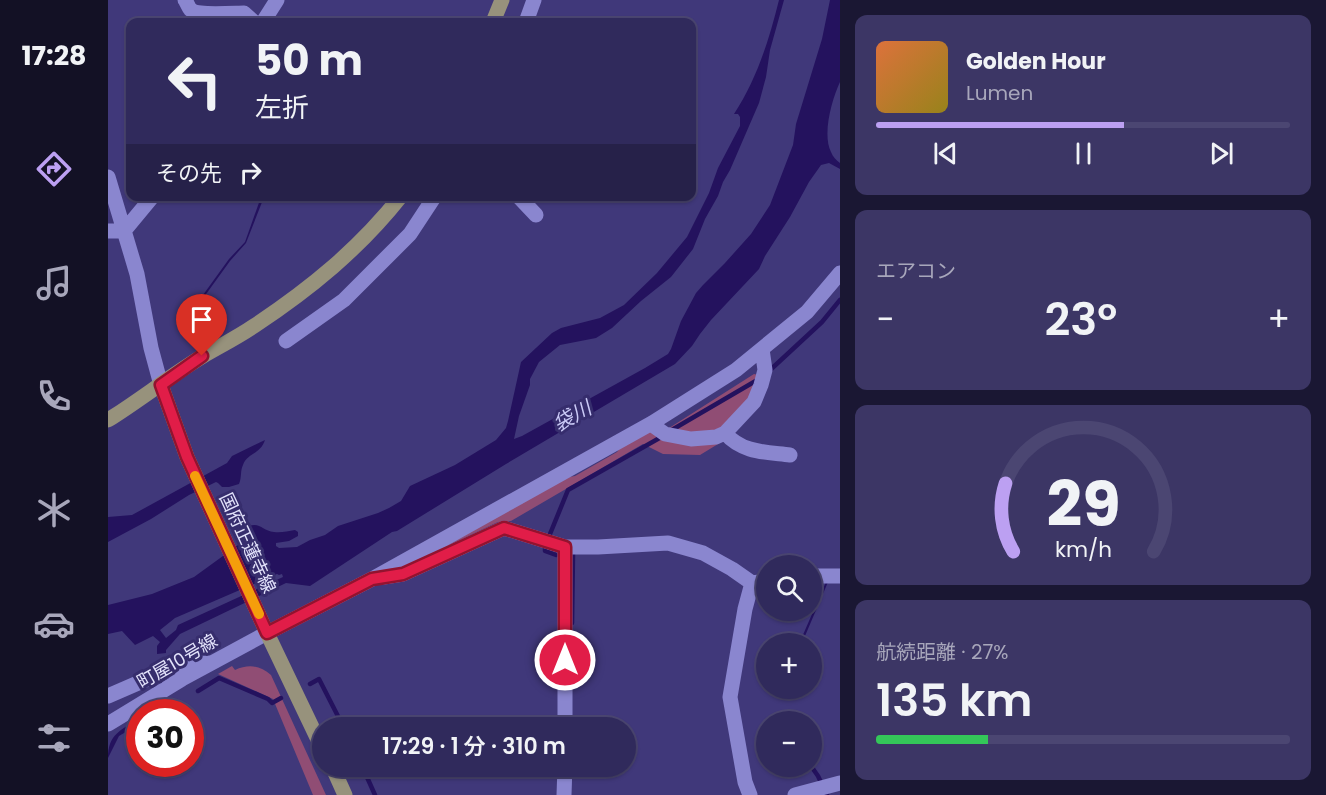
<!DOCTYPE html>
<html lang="ja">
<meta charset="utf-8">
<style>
:root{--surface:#302a5c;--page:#3c3665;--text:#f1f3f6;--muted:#a8a7bb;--line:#4b4672;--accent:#bca0f2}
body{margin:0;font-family:Poppins,"Noto Sans JP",sans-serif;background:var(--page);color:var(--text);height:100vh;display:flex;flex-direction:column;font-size:22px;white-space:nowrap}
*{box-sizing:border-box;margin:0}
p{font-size:20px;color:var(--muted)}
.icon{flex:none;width:33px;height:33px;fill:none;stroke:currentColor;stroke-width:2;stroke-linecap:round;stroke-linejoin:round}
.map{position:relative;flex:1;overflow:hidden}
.drawer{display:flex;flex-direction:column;gap:15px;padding:15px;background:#1a1733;width:486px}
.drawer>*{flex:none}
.banner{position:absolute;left:18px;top:18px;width:570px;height:183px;border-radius:12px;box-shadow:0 2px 4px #0004,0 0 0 2px var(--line);background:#302a5c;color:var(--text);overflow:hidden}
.tools{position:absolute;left:648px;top:555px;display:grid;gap:12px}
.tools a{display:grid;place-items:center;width:66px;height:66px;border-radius:50%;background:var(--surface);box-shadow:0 2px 4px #0004,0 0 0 2px var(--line);font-size:30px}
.speed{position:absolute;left:18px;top:699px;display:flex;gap:12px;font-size:30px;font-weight:700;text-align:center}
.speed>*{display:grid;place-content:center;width:78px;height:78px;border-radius:50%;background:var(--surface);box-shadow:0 2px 4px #0004,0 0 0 2px var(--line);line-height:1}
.speed .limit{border:9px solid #d22;background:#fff;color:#111}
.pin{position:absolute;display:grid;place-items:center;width:51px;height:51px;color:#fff;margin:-62px -26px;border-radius:50% 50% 50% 0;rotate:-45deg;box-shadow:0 0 6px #0007}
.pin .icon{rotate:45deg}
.me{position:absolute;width:66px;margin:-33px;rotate:0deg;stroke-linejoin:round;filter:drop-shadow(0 0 4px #0008)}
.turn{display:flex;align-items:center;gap:21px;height:126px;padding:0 30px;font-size:27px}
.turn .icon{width:78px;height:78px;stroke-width:2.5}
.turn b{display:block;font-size:42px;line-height:51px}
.then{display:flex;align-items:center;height:57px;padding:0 30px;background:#0003;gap:12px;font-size:22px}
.big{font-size:45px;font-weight:600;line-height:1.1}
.drawer .card{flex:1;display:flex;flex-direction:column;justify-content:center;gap:9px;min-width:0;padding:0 21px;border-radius:12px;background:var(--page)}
.drawer .dial{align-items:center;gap:0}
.dial svg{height:156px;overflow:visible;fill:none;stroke:var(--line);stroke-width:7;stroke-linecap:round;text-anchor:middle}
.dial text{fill:var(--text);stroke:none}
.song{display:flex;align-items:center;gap:18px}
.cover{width:72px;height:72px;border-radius:9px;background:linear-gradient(135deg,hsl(20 70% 55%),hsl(50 70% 35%))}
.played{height:6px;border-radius:3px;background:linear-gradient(90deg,var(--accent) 60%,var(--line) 60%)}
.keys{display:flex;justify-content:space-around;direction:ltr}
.heat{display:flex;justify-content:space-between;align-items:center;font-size:33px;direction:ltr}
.charge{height:9px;border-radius:4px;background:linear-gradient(90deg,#34c759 27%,var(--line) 0)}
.trip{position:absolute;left:204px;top:717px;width:324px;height:60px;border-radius:30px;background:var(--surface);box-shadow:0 2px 4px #0004,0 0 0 2px var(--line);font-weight:600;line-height:60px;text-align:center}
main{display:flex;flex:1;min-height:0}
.menu{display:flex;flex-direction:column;width:108px;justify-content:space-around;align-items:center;background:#131125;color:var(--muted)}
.menu .icon{width:42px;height:42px}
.menu .active{color:var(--accent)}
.menu b{font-size:27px;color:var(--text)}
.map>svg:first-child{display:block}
.green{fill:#904d74}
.water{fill:#24125e;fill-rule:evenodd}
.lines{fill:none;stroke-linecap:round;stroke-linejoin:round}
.stream{stroke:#24125e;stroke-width:4.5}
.minor{stroke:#8a86cf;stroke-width:15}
.major{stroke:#97927c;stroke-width:15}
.route-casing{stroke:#92132f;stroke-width:15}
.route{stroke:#e11d48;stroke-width:10}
.slow{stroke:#f59e0b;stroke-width:10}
.labels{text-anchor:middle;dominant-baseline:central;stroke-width:6;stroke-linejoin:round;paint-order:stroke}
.street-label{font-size:18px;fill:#e3e3fb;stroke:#362d6d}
.water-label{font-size:20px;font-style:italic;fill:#cac9f6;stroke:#362d6d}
</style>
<main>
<nav class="menu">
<b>17:28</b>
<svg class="icon active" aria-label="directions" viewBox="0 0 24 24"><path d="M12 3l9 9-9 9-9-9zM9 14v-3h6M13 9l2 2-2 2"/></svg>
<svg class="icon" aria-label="music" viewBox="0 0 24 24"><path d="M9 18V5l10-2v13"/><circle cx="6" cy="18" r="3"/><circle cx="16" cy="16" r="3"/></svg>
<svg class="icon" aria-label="phone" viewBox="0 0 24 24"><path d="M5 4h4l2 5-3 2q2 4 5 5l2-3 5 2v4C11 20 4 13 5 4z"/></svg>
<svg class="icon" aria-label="climate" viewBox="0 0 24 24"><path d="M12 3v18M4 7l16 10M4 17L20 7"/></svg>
<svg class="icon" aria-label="car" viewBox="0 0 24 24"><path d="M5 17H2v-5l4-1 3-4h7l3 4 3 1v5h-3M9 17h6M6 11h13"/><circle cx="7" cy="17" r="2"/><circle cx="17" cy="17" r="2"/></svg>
<svg class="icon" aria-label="filters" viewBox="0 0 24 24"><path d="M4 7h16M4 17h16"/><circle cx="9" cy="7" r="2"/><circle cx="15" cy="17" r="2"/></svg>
</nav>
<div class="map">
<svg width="732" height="795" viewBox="0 0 732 795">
<rect width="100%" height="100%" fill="#40387a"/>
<path class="green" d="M 646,374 L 650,375 L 646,395 L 616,428 L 587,434 L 558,430 Z
M 540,429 L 615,441 L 592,455 L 555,454 L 535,444 L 403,521 L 390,522 L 294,567 L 455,478 L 467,476 L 509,452 L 517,441 Z
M 124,666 L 127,670 C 140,664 152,665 163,675 L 218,795 L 205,795 L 165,699 L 110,674 Z"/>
<path class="water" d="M 671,0 L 676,0 L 662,50 L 658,77 L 651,103 L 622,170 L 615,182 L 610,196 L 597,219 L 585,249 L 563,277 L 533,301 L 504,328 L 488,338 L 452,345 L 431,362 L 422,379 L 422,385 L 411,416 L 406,439 L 414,436 L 537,368 L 560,354 L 563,349 L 573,321 L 588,293 L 595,285 L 617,263 L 643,234 L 662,205 L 685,145 L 688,124 L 714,39 L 722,0 L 732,0 L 732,82 C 724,99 714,134 723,152 C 725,157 728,160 732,163 L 732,169 L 721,163 L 713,165 L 701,182 L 682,217 L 657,256 L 651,269 L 603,320 L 592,334 L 584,346 L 567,364 L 398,464 L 289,531 L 284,532 L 202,586 L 178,583 L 72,634 L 58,650 L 58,653 L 49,654 L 49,646 L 52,642 L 45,636 L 27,645 L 14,631 L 0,634 L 0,605 L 44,594 L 86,577 L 137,540 L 140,536 L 141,526 C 152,522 155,531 166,532 C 173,533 180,531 187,530 L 190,532 L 190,536 L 181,541 L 168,543 L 168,546 L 171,548 L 189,547 L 202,540 L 217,535 L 230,526 L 270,513 L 281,508 L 293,501 L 302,486 L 347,465 L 388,440 L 398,428 L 400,421 L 413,362 L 444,333 L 453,328 L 492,318 L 516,305 L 549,273 L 579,237 L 601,193 L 610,168 L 632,126 L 632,117 L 630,114 L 626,114 C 649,79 661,40 671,0 ZM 169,574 L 171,575 L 174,574 L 175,577 L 70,625 L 68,630 L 58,638 L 52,630 L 67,618 Z
M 153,197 L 156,197 L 138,243 L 122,261 L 75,326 L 71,321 L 82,313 L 121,259 L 137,242 Z
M 157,440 C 152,455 139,453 135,465 C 132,471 134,477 131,484 L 121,487 L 114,487 L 110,483 L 108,482 L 81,495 L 43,519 L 0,542 L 0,517 L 24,515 L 119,463 L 124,456 Z
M 718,582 L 720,582 L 694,643 L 691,644 Z
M 31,719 L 31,724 L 11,736 L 0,758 C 0,734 13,730 31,719 Z"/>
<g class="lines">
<path class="stream" d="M 660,372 L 714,322 L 732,300
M 562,431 L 651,379
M 442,534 L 460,490 L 555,436
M 437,549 L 437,551 L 448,555
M 464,623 L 465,554
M 202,684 L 211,679 L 236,728
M 90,691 L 111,678 L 160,699 L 164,703 L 173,698
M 254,766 L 267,795
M 703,766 L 710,776 L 719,795"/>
<path class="minor" d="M 77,0 C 78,1 81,8 82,9 C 88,16 126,13 136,13 L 146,22
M 155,22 L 169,0
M 418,22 L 426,0
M 0,177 L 29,274 L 43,348 L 53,385
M 410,196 L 428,215
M 0,231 L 16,231 L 45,196
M 178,341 L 236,300 L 302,234 L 327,196
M 543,424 L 557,434 L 583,439 L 608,437 L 617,433 L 646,402 L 653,385 L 657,370 L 654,349
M 617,433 C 634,453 658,452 682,455
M 704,576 L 732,576
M 276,577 L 295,574 L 396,528 L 457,547 L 490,547 L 560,543 L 595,553 L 624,569 L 644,583 L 658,581
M 0,696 L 76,663 L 101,663
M 0,724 L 74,679 L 159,633 L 264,579 L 544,423 L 628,370 L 699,312 L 732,273
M 457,728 L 457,547
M 456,795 L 457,766
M 642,795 L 637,782 L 622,697 L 637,609 L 644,583
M 687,795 L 732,783"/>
<path class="major" d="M 385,22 L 394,0
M 53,385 L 79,457 L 159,633 L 214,748
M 0,420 C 32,400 62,376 95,356 C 112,346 130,337 146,326 C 202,289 251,249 293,196
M 224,766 L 237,795"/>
</g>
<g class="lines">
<defs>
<path id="route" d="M 94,356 L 53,385 L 79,457 L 159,633 L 264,579 L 295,574 L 396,528 L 457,547 L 457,660"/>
</defs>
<use href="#route" class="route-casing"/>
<use href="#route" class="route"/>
<path class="slow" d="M 87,476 L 151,614"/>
</g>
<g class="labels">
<g class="street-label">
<text transform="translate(140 543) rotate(65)">国府正蓮寺線</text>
<text transform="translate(69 661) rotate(-30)">町屋10号線</text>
</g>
<g class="water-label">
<text transform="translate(464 416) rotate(-29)">袋川</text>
</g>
</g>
</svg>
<div class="tools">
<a><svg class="icon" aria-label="search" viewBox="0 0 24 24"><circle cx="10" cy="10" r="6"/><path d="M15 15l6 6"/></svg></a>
<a>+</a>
<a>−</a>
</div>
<div class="speed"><div class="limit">30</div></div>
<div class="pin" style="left:94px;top:356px;background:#d93025"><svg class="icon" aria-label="arrive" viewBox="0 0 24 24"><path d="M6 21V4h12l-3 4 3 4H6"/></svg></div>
<svg class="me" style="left:457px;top:660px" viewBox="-20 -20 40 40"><circle r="17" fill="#e11d48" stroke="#fff" stroke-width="3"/><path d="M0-11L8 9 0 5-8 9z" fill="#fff"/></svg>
<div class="trip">17:29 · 1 分 · 310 m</div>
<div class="banner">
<div class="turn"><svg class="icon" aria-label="left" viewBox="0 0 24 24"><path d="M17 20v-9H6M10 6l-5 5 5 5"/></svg><div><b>50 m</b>左折</div></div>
<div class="then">その先<svg class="icon" aria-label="right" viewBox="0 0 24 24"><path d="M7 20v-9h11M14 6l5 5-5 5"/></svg></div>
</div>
</div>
<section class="drawer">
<div class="card">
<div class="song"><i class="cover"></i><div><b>Golden Hour</b><p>Lumen</p></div></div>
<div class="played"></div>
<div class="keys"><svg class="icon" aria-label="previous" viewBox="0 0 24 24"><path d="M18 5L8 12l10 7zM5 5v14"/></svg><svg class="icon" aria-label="pause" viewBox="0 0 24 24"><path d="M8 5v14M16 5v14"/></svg><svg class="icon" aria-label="next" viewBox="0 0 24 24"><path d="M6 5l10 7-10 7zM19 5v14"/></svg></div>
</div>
<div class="card"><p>エアコン</p>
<div class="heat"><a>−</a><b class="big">23°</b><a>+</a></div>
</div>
<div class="card dial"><svg viewBox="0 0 100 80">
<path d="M14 69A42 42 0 1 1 86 69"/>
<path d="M14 69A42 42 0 0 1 10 34" stroke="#bca0f2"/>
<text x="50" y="56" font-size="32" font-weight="700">29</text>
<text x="50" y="72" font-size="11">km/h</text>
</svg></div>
<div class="card"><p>航続距離 · 27%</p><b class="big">135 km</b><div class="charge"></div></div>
</section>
</main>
